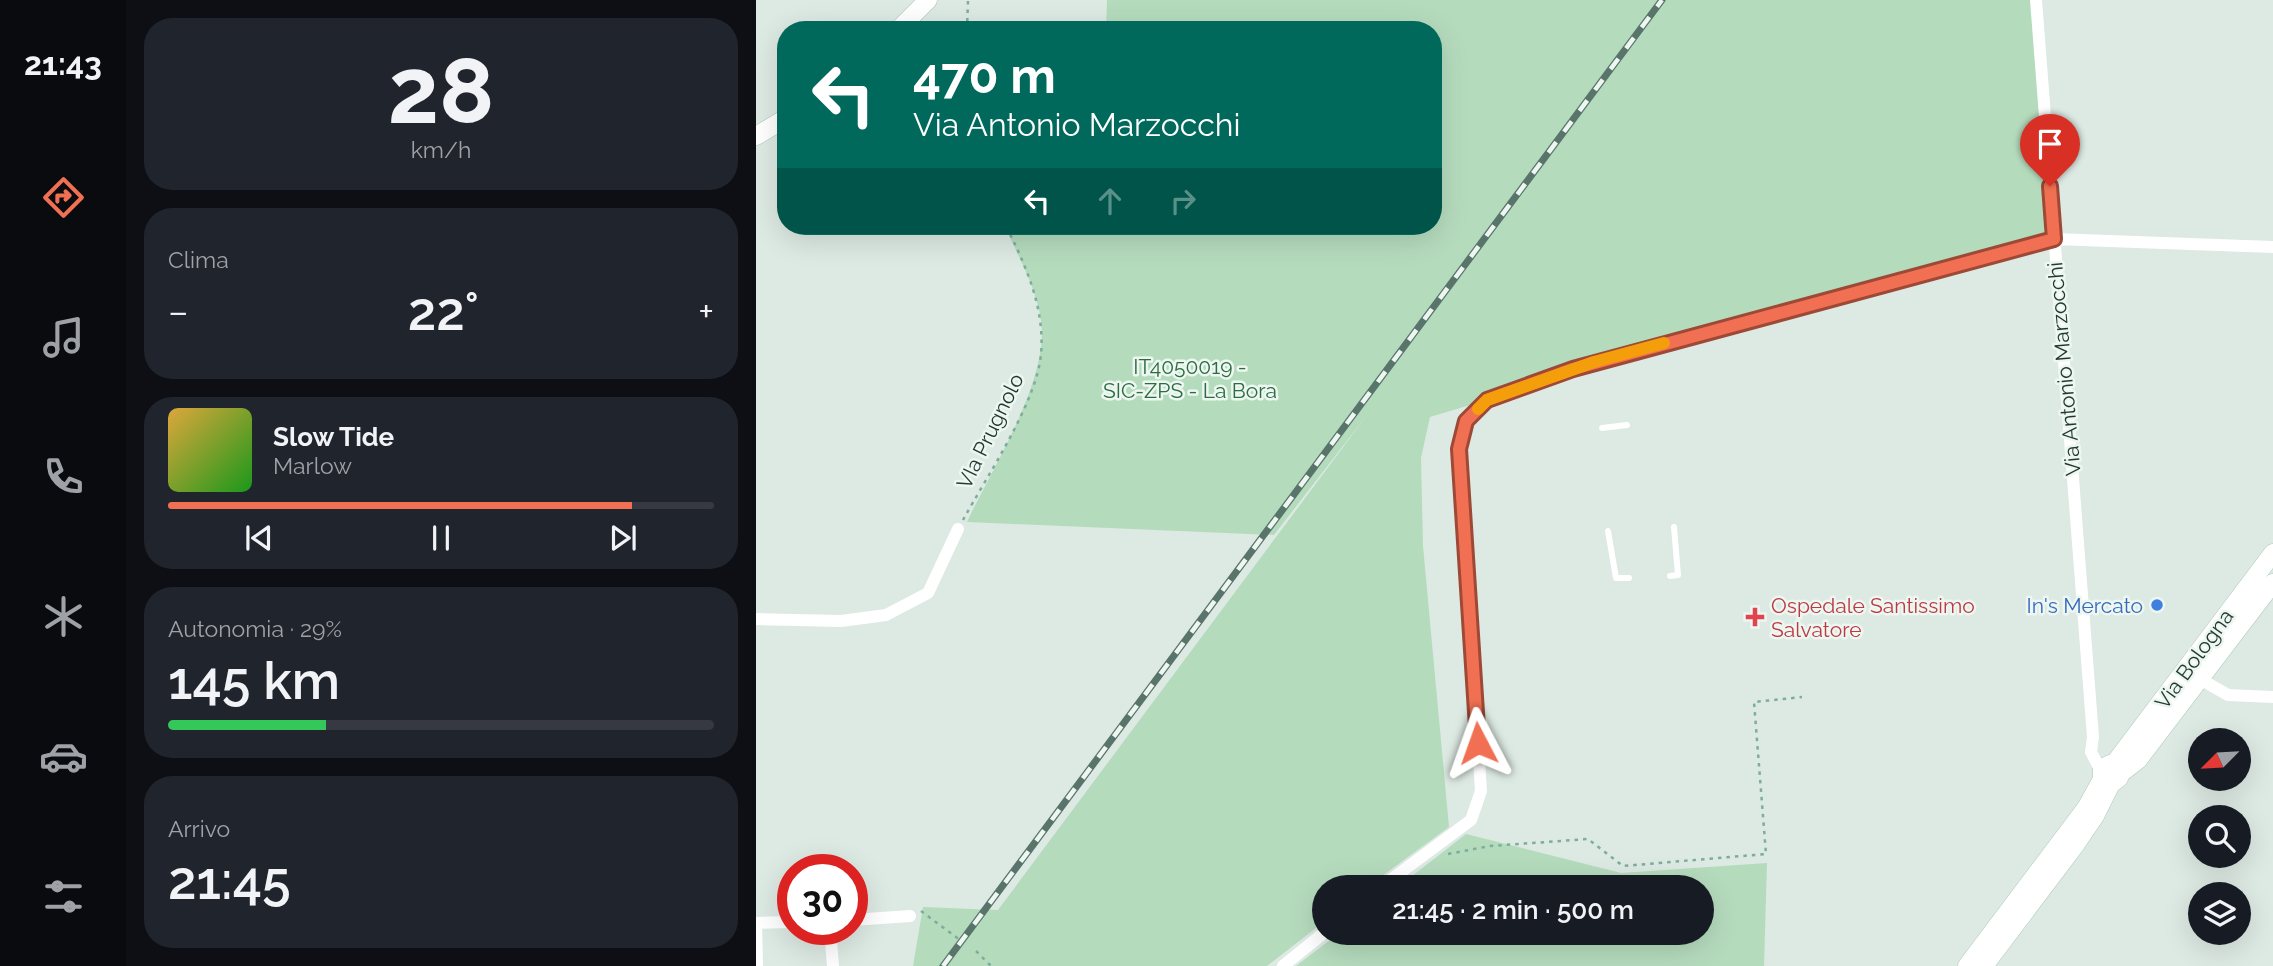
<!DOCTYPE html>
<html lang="it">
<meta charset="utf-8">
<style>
:root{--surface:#171b24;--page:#20242c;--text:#f1f3f6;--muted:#9ea1a6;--line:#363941;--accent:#f17053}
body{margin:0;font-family:Raleway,sans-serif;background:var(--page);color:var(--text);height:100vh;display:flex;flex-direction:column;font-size:26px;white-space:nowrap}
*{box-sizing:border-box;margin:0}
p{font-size:23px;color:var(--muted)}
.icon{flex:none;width:38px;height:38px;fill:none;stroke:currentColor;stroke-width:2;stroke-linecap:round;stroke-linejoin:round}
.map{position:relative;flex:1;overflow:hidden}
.drawer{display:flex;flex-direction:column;gap:18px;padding:18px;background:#0d0f14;width:630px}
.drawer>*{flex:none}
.banner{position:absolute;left:21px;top:21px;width:665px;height:214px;border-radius:28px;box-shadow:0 7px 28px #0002;background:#00695c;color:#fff;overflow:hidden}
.needle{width:46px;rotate:246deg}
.controls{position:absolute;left:1432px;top:728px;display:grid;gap:14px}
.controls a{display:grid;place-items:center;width:63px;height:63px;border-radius:50%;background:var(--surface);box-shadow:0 7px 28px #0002;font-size:35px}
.speed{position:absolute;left:21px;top:854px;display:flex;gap:14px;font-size:35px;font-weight:700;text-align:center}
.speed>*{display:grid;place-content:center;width:91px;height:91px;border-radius:50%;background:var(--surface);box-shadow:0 7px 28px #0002;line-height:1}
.speed .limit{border:10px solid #d22;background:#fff;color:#111}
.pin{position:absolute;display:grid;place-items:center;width:60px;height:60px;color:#fff;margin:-72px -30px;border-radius:50% 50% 50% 0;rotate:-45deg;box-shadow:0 0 7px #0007}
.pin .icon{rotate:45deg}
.me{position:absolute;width:77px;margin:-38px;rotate:356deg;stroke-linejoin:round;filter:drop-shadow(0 0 5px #0008)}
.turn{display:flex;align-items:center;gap:24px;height:147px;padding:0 21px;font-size:32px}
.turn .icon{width:91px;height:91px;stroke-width:2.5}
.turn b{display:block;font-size:49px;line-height:60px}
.lanes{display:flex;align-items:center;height:66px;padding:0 21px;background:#0003;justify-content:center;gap:35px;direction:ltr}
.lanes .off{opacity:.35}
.big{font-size:52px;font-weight:600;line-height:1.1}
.drawer .tile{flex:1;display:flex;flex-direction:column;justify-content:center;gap:10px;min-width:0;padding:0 24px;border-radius:28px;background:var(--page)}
.drawer .dial{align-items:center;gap:0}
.dial b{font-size:91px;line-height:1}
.song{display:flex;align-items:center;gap:21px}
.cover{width:84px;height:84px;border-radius:10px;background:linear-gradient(135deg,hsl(40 70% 55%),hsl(120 70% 35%))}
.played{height:7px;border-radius:4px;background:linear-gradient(90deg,var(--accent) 85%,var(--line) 85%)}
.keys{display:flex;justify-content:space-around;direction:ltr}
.heat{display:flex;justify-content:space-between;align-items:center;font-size:38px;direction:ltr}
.charge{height:10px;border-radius:5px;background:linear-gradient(90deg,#34c759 29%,var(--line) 0)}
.trip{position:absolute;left:556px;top:875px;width:402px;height:70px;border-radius:35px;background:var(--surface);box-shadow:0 7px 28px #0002;font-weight:600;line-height:70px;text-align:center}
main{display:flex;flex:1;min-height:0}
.menu{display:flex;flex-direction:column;width:126px;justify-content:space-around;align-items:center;background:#090b0e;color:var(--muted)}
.menu .icon{width:49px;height:49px}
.menu .active{color:var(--accent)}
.menu b{font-size:32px;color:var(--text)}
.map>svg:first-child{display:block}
.green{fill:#b5dbbd}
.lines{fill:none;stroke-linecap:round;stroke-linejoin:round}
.secondary-casing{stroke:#b0c9be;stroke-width:19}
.path{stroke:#7dad9b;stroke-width:2.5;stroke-dasharray:3.5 5;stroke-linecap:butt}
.lane{stroke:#fff;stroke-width:6}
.street{stroke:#fff;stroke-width:12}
.secondary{stroke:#fff;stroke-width:18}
.rail-casing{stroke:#59746b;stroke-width:7}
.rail{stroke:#edf6f1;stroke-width:4.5;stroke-dasharray:13;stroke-linecap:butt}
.route-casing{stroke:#9d4936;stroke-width:18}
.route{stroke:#f17053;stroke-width:12}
.slow{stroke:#f59e0b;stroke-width:12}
.shop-dot{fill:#3f7fe0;stroke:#edf6f1;stroke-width:2.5}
.health-dot{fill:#e0444e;stroke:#edf6f1;stroke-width:2.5}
.labels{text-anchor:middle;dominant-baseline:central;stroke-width:5;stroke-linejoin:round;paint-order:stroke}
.park-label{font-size:21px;fill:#2a6e40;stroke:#edf6f1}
.street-label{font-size:21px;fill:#1f3830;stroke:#edf6f1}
.health-label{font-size:21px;fill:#be3a42;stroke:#edf6f1;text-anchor:start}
.shop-label{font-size:21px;fill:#366cbe;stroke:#edf6f1;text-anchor:end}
</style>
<main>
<nav class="menu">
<b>21:43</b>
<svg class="icon active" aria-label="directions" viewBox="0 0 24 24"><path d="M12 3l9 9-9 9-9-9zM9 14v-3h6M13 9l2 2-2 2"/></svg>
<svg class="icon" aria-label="music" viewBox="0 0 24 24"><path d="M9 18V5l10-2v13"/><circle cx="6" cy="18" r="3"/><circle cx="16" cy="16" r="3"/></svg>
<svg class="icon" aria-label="phone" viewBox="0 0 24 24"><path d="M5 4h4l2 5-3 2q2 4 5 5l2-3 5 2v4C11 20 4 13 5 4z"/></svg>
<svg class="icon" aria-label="climate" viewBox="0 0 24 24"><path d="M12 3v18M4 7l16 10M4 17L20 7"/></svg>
<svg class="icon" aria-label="car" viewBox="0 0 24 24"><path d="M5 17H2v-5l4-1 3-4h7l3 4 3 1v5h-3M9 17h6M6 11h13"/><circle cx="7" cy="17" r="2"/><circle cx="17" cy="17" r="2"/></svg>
<svg class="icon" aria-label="filters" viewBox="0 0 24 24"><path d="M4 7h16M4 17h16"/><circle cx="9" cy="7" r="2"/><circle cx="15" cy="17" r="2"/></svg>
</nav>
<section class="drawer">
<div class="tile dial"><b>28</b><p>km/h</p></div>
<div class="tile"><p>Clima</p>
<div class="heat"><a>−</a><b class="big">22°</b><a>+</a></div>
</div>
<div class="tile">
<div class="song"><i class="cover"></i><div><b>Slow Tide</b><p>Marlow</p></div></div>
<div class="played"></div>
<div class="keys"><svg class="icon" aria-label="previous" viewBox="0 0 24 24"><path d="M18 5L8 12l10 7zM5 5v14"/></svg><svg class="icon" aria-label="pause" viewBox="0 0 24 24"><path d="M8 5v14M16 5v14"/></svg><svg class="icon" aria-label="next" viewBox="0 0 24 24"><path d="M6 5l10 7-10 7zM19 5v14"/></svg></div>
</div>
<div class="tile"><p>Autonomia · 29%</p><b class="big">145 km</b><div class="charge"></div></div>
<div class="tile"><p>Arrivo</p><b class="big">21:45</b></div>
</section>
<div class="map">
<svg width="1517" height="966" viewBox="0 0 1517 966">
<rect width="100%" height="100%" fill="#dde9e3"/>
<path class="green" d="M 351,0 L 1277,0 L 1290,222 L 1288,243 L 950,334 L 674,417 L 665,458 L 667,546 L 693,827 L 611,887 L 569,887 L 569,921 L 511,966 L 157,966 L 167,907 L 242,910 L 611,415 L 518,535 L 211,522 C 236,469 286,391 286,332 C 285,295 263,259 249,226 L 677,226 L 677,30 L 350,30 Z
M 710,834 L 865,873 L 1011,863 L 1008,966 L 540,966 L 583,933 L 947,933 L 947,887 L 642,887 Z"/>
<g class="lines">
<defs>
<path id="secondary" d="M 142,30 L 172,0
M 0,136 L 30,118
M 1358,764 L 1517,553
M 1364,774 L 1382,760 L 1517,583
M 1211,966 L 1330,808 L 1346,779 L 1346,768 L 1354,764 L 1361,766 L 1363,778 L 1355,784 L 1339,816 L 1320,844 L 1228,966"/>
</defs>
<use href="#secondary" class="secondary-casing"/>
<path class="path" d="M 211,30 L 212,0
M 207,520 C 231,476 281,402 285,354 C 289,308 270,266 250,226
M 692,854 L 734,846 L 832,839 L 867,866 L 1010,854 L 998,702 L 1046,697
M 165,911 L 204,940
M 220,951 L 235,966"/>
<path class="lane" d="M 846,428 L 871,425
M 852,531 L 860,578 L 873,578
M 914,576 L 922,575 L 918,527"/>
<path class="street" d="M 1280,0 L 1337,737 L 1335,752 L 1345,771
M 0,619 L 85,621 L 130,615 L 172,593 L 202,529
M 1444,679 L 1472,695 L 1517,697
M 625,887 L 715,820 L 725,791 L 703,449 L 710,421 L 731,400 L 838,362 L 1242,253 L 1298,239 L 1517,247
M 96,920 L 154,916
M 0,923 L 1,965
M 0,923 L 37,922
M 74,929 L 77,966
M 527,966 L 569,932"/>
<use href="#secondary" class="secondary"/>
<defs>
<path id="rail" d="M 187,966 L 906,0"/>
</defs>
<use href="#rail" class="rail-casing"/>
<use href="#rail" class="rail"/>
</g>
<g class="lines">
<defs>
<path id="route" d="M 722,743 L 703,449 L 710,421 L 731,400 L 817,369 L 1298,239 L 1294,186"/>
</defs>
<use href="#route" class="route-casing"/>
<use href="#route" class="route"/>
<path class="slow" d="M 722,409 L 731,400 L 838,362 L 908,343"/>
</g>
<circle class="shop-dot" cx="1401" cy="605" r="7"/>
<path class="health-dot" d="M995.5 606.5h7v7h7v7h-7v7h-7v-7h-7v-7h7z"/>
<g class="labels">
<g class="park-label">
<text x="434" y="366">IT4050019 -<tspan x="434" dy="24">SIC-ZPS - La Bora</tspan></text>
</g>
<g class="street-label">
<text transform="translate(1308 369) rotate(-95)">Via Antonio Marzocchi</text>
<text transform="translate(234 431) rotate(-64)">VIa Prugnolo</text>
<text transform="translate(1438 659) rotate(-54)">Via Bologna</text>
</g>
<g class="health-label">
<text x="1015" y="605">Ospedale Santissimo<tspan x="1015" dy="24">Salvatore</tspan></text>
</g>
<g class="shop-label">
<text x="1387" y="605">In's Mercato</text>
</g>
</g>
</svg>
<div class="controls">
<a><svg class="needle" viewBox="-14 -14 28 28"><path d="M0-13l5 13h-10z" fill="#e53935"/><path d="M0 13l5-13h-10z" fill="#9ea1a6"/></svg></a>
<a><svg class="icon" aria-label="search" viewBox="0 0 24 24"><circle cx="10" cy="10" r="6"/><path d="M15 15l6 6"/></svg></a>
<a><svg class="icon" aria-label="layers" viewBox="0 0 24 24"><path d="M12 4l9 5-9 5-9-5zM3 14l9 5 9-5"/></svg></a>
</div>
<div class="speed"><div class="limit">30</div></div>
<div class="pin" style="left:1294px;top:186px;background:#d93025"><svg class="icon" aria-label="arrive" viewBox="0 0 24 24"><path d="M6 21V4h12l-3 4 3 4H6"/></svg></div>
<svg class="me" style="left:722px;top:743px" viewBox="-20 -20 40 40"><path d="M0-17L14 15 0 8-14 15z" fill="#f17053" stroke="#fff" stroke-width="4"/></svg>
<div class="trip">21:45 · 2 min · 500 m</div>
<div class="banner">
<div class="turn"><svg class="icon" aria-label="left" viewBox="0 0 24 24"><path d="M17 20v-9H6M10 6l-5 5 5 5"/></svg><div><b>470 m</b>Via Antonio Marzocchi</div></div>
<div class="lanes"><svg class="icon" aria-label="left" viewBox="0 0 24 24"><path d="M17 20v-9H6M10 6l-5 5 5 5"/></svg><svg class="icon off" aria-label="ahead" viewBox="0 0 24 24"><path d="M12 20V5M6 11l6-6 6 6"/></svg><svg class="icon off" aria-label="right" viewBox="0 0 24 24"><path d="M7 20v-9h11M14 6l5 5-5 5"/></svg></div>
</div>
</div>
</main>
